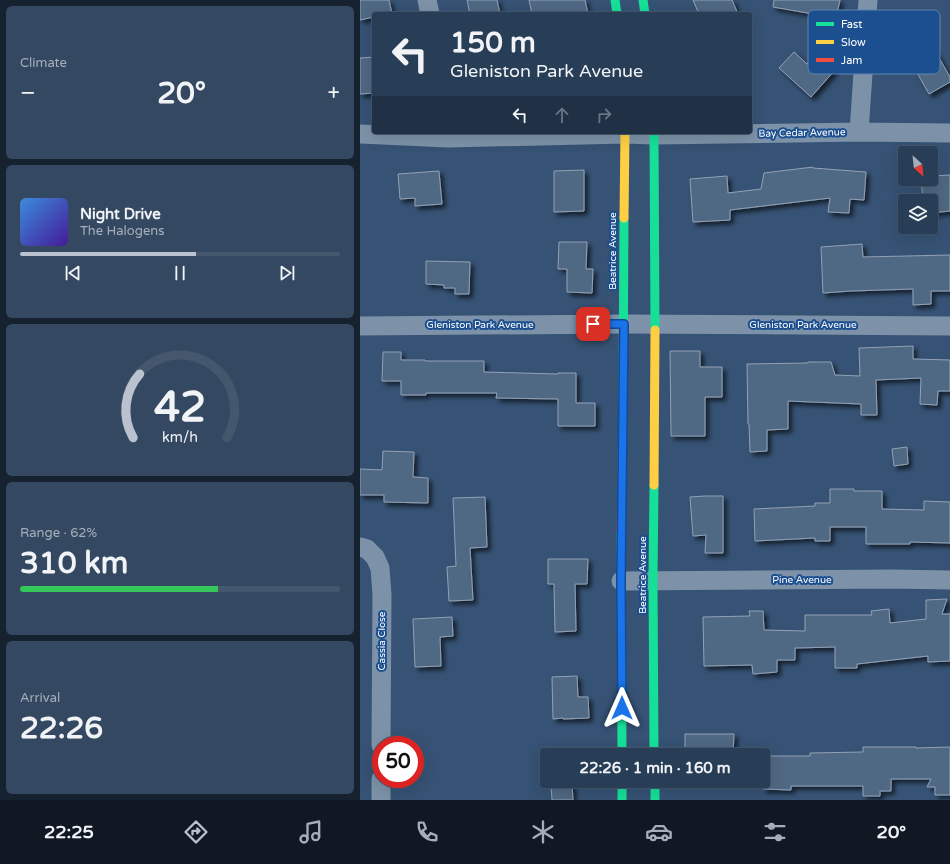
<!DOCTYPE html>
<meta charset="utf-8">
<style>
:root{--surface:#283e57;--page:#344961;--text:#f1f3f6;--muted:#a5aeba;--line:#44576d;--accent:#b9c2ce}
body{margin:0;font-family:"Varela Round",sans-serif;background:var(--page);color:var(--text);height:100vh;display:flex;flex-direction:column;font-size:15px;white-space:nowrap}
*{box-sizing:border-box;margin:0}
p{font-size:13px;color:var(--muted)}
.icon{flex:none;width:22px;height:22px;fill:none;stroke:currentColor;stroke-width:2;stroke-linecap:round;stroke-linejoin:round}
.map{position:relative;flex:1;overflow:hidden}
.details{display:flex;flex-direction:column;gap:6px;padding:6px;background:#162230;width:360px}
.details>*{flex:none}
.guide{position:absolute;left:12px;top:12px;width:380px;height:122px;border-radius:4px;box-shadow:0 4px 16px #0002,0 0 0 1px var(--line);background:#283e57;color:var(--text);overflow:hidden}
.needle{width:26px;rotate:153deg}
.fabs{position:absolute;left:538px;top:146px;display:grid;gap:8px}
.fabs a{display:grid;place-items:center;width:40px;height:40px;border-radius:4px;background:var(--surface);box-shadow:0 4px 16px #0002,0 0 0 1px var(--line);font-size:20px}
.speed{position:absolute;left:12px;top:736px;display:flex;gap:8px;font-size:20px;font-weight:700;text-align:center}
.speed>*{display:grid;place-content:center;width:52px;height:52px;border-radius:50%;background:var(--surface);box-shadow:0 4px 16px #0002,0 0 0 1px var(--line);line-height:1}
.speed .limit{border:6px solid #d22;background:#fff;color:#111}
.pin{position:absolute;display:grid;place-items:center;width:34px;height:34px;color:#fff;margin:-17px;border-radius:8px;box-shadow:0 2px 6px #0006}
.me{position:absolute;width:44px;margin:-22px;rotate:0deg;stroke-linejoin:round;filter:drop-shadow(0 0 3px #0008)}
.turn{display:flex;align-items:center;gap:14px;height:84px;padding:0 12px;font-size:18px}
.turn .icon{width:52px;height:52px;stroke-width:2.5}
.turn b{display:block;font-size:28px;line-height:34px}
.lanes{display:flex;align-items:center;height:38px;padding:0 12px;background:#0003;justify-content:center;gap:20px;direction:ltr}
.lanes .off{opacity:.35}
.big{font-size:30px;font-weight:700;line-height:1.1}
.details .card{flex:1;display:flex;flex-direction:column;justify-content:center;gap:6px;min-width:0;padding:0 14px;border-radius:6px;background:var(--page)}
.details .dial{align-items:center;gap:0}
.dial svg{height:104px;overflow:visible;fill:none;stroke:var(--line);stroke-width:7;stroke-linecap:round;text-anchor:middle}
.dial text{fill:var(--text);stroke:none}
.song{display:flex;align-items:center;gap:12px}
.cover{width:48px;height:48px;border-radius:6px;background:linear-gradient(135deg,hsl(210 70% 55%),hsl(260 70% 35%))}
.played{height:4px;border-radius:2px;background:linear-gradient(90deg,var(--accent) 55%,var(--line) 55%)}
.keys{display:flex;justify-content:space-around;direction:ltr}
.heat{display:flex;justify-content:space-between;align-items:center;font-size:22px;direction:ltr}
.charge{height:6px;border-radius:3px;background:linear-gradient(90deg,#34c759 62%,var(--line) 0)}
.trip{position:absolute;left:180px;top:748px;width:230px;height:40px;border-radius:4px;background:var(--surface);box-shadow:0 4px 16px #0002,0 0 0 1px var(--line);font-weight:700;line-height:40px;text-align:center}
.tabs{display:flex;height:64px;justify-content:space-around;align-items:center;background:#101923;color:var(--muted)}
.tabs .icon{width:28px;height:28px}
.tabs .on{color:var(--accent)}
.tabs b{font-size:18px;color:var(--text)}
main{display:flex;flex:1;min-height:0}
.map>svg:first-child{display:block}
.building{fill:#506783;stroke:#92a2b6;filter:url(#shadow)}
.lines{fill:none;stroke-linecap:round;stroke-linejoin:round}
.street{stroke:#7d92a8;stroke-width:19}
.fast{stroke:#16e098;stroke-width:9}
.slow{stroke:#ffcf43;stroke-width:9}
.jam{stroke:#f24e42;stroke-width:9}
.route-casing{stroke:#114b97;stroke-width:10}
.route{stroke:#1a73e8;stroke-width:7}
.labels{text-anchor:middle;dominant-baseline:central;stroke-width:4;stroke-linejoin:round;paint-order:stroke}
.street-label{font-size:10px;fill:#fff;stroke:#1b4f8f}
.key{fill:#1b4f8f;stroke:#5f84b1;stroke-width:1}
.key-label{font-size:11px;fill:#fff}
</style>
<main>
<section class="details">
<div class="card"><p>Climate</p>
<div class="heat"><a>−</a><b class="big">20°</b><a>+</a></div>
</div>
<div class="card">
<div class="song"><i class="cover"></i><div><b>Night Drive</b><p>The Halogens</p></div></div>
<div class="played"></div>
<div class="keys"><svg class="icon" aria-label="previous" viewBox="0 0 24 24"><path d="M18 5L8 12l10 7zM5 5v14"/></svg><svg class="icon" aria-label="pause" viewBox="0 0 24 24"><path d="M8 5v14M16 5v14"/></svg><svg class="icon" aria-label="next" viewBox="0 0 24 24"><path d="M6 5l10 7-10 7zM19 5v14"/></svg></div>
</div>
<div class="card dial"><svg viewBox="0 0 100 80">
<path d="M14 69A42 42 0 1 1 86 69"/>
<path d="M14 69A42 42 0 0 1 19 20" stroke="#b9c2ce"/>
<text x="50" y="56" font-size="32" font-weight="700">42</text>
<text x="50" y="72" font-size="11">km/h</text>
</svg></div>
<div class="card"><p>Range · 62%</p><b class="big">310 km</b><div class="charge"></div></div>
<div class="card"><p>Arrival</p><b class="big">22:26</b></div>
</section>
<div class="map">
<svg width="590" height="800" viewBox="0 0 590 800">
<defs>
<filter id="shadow"><feDropShadow dx="3.5" dy="3.5" stdDeviation="2" flood-color="#0009"/></filter>
</defs>
<rect width="100%" height="100%" fill="#365274"/>
<path class="building" d="M 0,0 L 29,0 L 32,14 L 14,14 L 14,17 L 0,20 Z
M 107,0 L 137,0 L 140,14 L 110,14 Z
M 169,0 L 225,0 L 228,14 L 172,14 Z
M 333,0 L 372,0 L 378,14 L 339,14 Z
M 414,0 L 480,0 L 476,18 L 413,7 Z
M 570,42 L 590,77 L 590,82 L 569,94 L 547,55 Z
M 434,52 L 447,64 L 456,53 L 475,70 L 451,97 L 419,68 Z
M 14,57 L 14,93 L 0,94 L 0,58 Z
M 453,167 L 453,168 L 506,172 L 504,200 L 490,199 L 489,213 L 468,212 L 470,198 L 370,210 L 370,220 L 333,222 L 330,179 L 367,176 L 368,193 L 401,189 L 404,173 Z
M 224,170 L 224,211 L 194,212 L 194,171 Z
M 79,171 L 82,204 L 55,206 L 55,198 L 40,199 L 38,174 Z
M 590,175 L 590,211 L 571,213 L 571,201 L 563,201 L 561,179 L 571,179 L 571,176 Z
M 199,242 L 227,242 L 226,269 L 233,269 L 232,293 L 207,292 L 207,269 L 198,269 Z
M 502,244 L 503,257 L 590,255 L 590,291 L 571,291 L 571,304 L 553,305 L 553,289 L 491,291 L 463,293 L 461,247 Z
M 66,261 L 110,262 L 109,294 L 95,294 L 95,288 L 84,288 L 84,285 L 66,284 Z
M 553,346 L 553,359 L 590,360 L 590,391 L 578,391 L 577,405 L 560,404 L 561,378 L 516,380 L 517,415 L 501,415 L 501,404 L 428,401 L 428,429 L 407,430 L 407,451 L 390,452 L 389,424 L 388,424 L 387,364 L 448,363 L 448,362 L 471,362 L 475,375 L 500,376 L 499,348 Z
M 310,351 L 340,351 L 340,367 L 362,367 L 362,397 L 345,397 L 345,436 L 311,436 Z
M 23,352 L 41,352 L 41,360 L 65,360 L 65,361 L 124,361 L 124,372 L 198,374 L 198,373 L 216,373 L 216,403 L 235,403 L 235,426 L 198,426 L 198,399 L 136,398 L 137,393 L 66,393 L 66,395 L 41,395 L 41,381 L 22,381 Z
M 547,447 L 548,464 L 534,466 L 532,449 Z
M 23,451 L 54,452 L 53,477 L 68,478 L 68,503 L 24,502 L 24,495 L 0,495 L 0,469 L 22,470 Z
M 470,489 L 494,489 L 494,491 L 522,491 L 522,509 L 564,510 L 564,501 L 590,502 L 590,543 L 550,542 L 550,544 L 506,544 L 506,527 L 470,527 L 470,541 L 455,541 L 455,538 L 395,541 L 394,509 L 455,506 L 455,503 L 470,503 Z
M 345,496 L 363,496 L 363,553 L 345,553 L 346,535 L 333,536 L 330,497 Z
M 125,497 L 127,547 L 110,548 L 113,600 L 89,601 L 87,567 L 96,566 L 93,498 Z
M 188,559 L 228,559 L 227,584 L 215,584 L 216,631 L 195,632 L 194,584 L 188,584 Z
M 587,599 L 582,614 L 590,614 L 590,661 L 568,662 L 568,656 L 497,664 L 497,668 L 475,668 L 475,647 L 435,648 L 435,660 L 417,660 L 417,672 L 393,674 L 392,665 L 344,666 L 343,617 L 390,616 L 389,611 L 403,611 L 404,630 L 445,631 L 445,615 L 512,615 L 511,611 L 529,609 L 530,623 L 566,619 L 566,600 Z
M 92,617 L 93,636 L 80,637 L 81,666 L 55,667 L 53,619 Z
M 217,676 L 218,697 L 228,697 L 229,718 L 203,719 L 203,718 L 193,719 L 192,677 Z
M 325,734 L 374,734 L 373,755 L 325,755 Z
M 503,747 L 556,747 L 556,748 L 590,747 L 590,795 L 575,795 L 575,787 L 567,787 L 571,779 L 531,779 L 531,791 L 520,791 L 520,796 L 503,796 L 503,786 L 431,786 L 431,790 L 403,789 L 403,756 L 450,756 L 450,753 L 503,752 Z
M 212,784 L 213,800 L 192,800 L 191,785 Z"/>
<g class="lines">
<path class="street" d="M 67,0 L 70,14
M 499,132 L 508,0
M 0,134 L 88,138 L 266,134 L 294,135 L 499,132 L 590,133
M 0,326 L 264,324 L 590,326
M 0,547 L 7,549 L 15,557 L 20,568 L 22,595 L 21,745
M 261,581 L 532,579 L 590,580
M 21,800 L 21,779"/>
<path class="fast" d="M 255,0 L 257,14
M 283,0 L 285,14
M 294,132 L 295,330
M 263,405 L 264,218
M 294,485 L 293,580 L 294,755
M 261,533 L 262,755
M 262,781 L 262,800
M 295,781 L 295,800"/>
<path class="slow" d="M 264,218 L 265,132
M 294,485 L 295,330"/>
<path class="jam" d="M 261,533 L 263,405"/>
</g>
<g class="lines">
<defs>
<path id="route" d="M 233,324 L 264,324 L 261,581 L 262,708"/>
</defs>
<use href="#route" class="route-casing"/>
<use href="#route" class="route"/>
</g>
<g class="labels">
<g class="street-label">
<text transform="translate(442 133) rotate(-1)">Bay Cedar Avenue</text>
<text transform="translate(253 251) rotate(-90)">Beatrice Avenue</text>
<text x="120" y="325">Gleniston Park Avenue</text>
<text x="443" y="325">Gleniston Park Avenue</text>
<text transform="translate(283 575) rotate(-90)">Beatrice Avenue</text>
<text x="442" y="580">Pine Avenue</text>
<text transform="translate(22 641) rotate(-90)">Cassia Close</text>
</g>
</g>
<rect x="448" y="10" width="132" height="64" rx="6" class="key"/>
<rect x="456" y="22" width="18" height="4" fill="#16e098"/>
<rect x="456" y="40" width="18" height="4" fill="#ffcf43"/>
<rect x="456" y="58" width="18" height="4" fill="#f24e42"/>
<g class="key-label">
<text x="481" y="28">Fast</text>
<text x="481" y="46">Slow</text>
<text x="481" y="64">Jam</text>
</g>
</svg>
<div class="fabs">
<a><svg class="needle" viewBox="-14 -14 28 28"><path d="M0-13l5 13h-10z" fill="#e53935"/><path d="M0 13l5-13h-10z" fill="#a5aeba"/></svg></a>
<a><svg class="icon" aria-label="layers" viewBox="0 0 24 24"><path d="M12 4l9 5-9 5-9-5zM3 14l9 5 9-5"/></svg></a>
</div>
<div class="speed"><div class="limit">50</div></div>
<div class="pin" style="left:233px;top:324px;background:#d93025"><svg class="icon" aria-label="arrive" viewBox="0 0 24 24"><path d="M6 21V4h12l-3 4 3 4H6"/></svg></div>
<svg class="me" style="left:262px;top:708px" viewBox="-20 -20 40 40"><path d="M0-17L14 15 0 8-14 15z" fill="#1a73e8" stroke="#fff" stroke-width="4"/></svg>
<div class="trip">22:26 · 1 min · 160 m</div>
<div class="guide">
<div class="turn"><svg class="icon" aria-label="left" viewBox="0 0 24 24"><path d="M17 20v-9H6M10 6l-5 5 5 5"/></svg><div><b>150 m</b>Gleniston Park Avenue</div></div>
<div class="lanes"><svg class="icon" aria-label="left" viewBox="0 0 24 24"><path d="M17 20v-9H6M10 6l-5 5 5 5"/></svg><svg class="icon off" aria-label="ahead" viewBox="0 0 24 24"><path d="M12 20V5M6 11l6-6 6 6"/></svg><svg class="icon off" aria-label="right" viewBox="0 0 24 24"><path d="M7 20v-9h11M14 6l5 5-5 5"/></svg></div>
</div>
</div>
</main>
<nav class="tabs">
<b>22:25</b>
<svg class="icon on" aria-label="directions" viewBox="0 0 24 24"><path d="M12 3l9 9-9 9-9-9zM9 14v-3h6M13 9l2 2-2 2"/></svg>
<svg class="icon" aria-label="music" viewBox="0 0 24 24"><path d="M9 18V5l10-2v13"/><circle cx="6" cy="18" r="3"/><circle cx="16" cy="16" r="3"/></svg>
<svg class="icon" aria-label="phone" viewBox="0 0 24 24"><path d="M5 4h4l2 5-3 2q2 4 5 5l2-3 5 2v4C11 20 4 13 5 4z"/></svg>
<svg class="icon" aria-label="climate" viewBox="0 0 24 24"><path d="M12 3v18M4 7l16 10M4 17L20 7"/></svg>
<svg class="icon" aria-label="car" viewBox="0 0 24 24"><path d="M5 17H2v-5l4-1 3-4h7l3 4 3 1v5h-3M9 17h6M6 11h13"/><circle cx="7" cy="17" r="2"/><circle cx="17" cy="17" r="2"/></svg>
<svg class="icon" aria-label="filters" viewBox="0 0 24 24"><path d="M4 7h16M4 17h16"/><circle cx="9" cy="7" r="2"/><circle cx="15" cy="17" r="2"/></svg>
<b>20°</b>
</nav>
